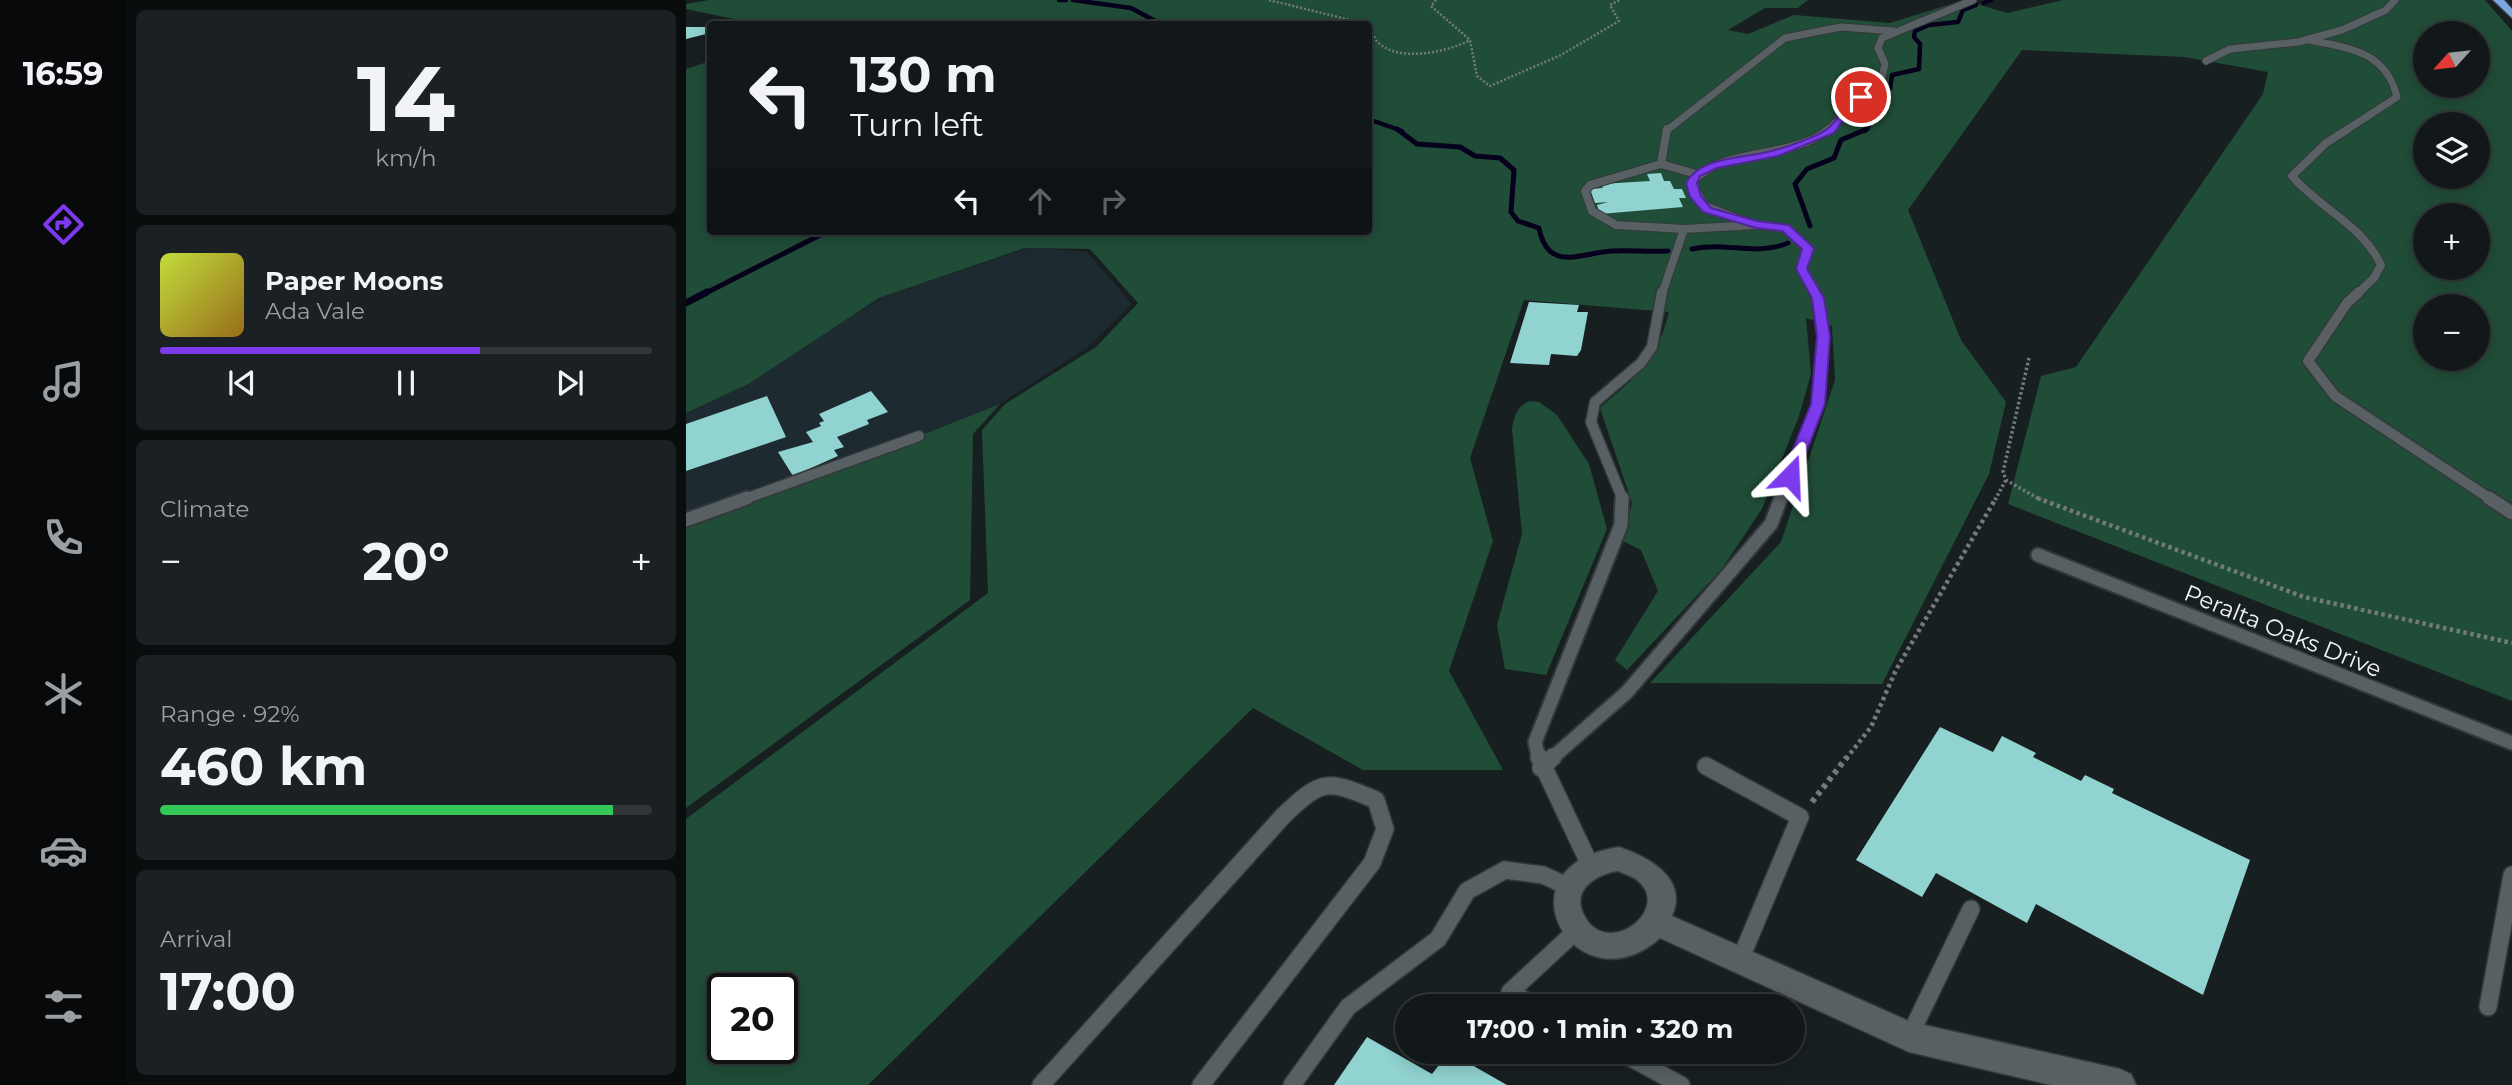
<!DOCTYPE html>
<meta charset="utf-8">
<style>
:root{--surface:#121719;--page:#1b2022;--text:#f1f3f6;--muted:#9c9fa2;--line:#313638;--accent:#7c3aed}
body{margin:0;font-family:Montserrat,sans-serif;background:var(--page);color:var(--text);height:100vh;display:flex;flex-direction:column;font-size:26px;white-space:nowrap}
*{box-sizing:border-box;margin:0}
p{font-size:23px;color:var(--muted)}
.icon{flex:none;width:38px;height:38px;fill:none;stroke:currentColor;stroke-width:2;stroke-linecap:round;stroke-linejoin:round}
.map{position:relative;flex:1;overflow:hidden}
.details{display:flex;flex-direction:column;gap:10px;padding:10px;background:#0a0d0e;width:560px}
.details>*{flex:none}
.banner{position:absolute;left:21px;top:21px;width:665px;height:214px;border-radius:7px;box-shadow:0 4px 18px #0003,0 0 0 2px var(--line);background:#121719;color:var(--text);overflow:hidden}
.needle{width:46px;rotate:243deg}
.buttons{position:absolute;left:1727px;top:21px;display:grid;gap:14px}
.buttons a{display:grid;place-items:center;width:77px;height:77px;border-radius:50%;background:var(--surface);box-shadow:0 4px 18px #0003,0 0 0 2px var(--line);font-size:35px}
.speed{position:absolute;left:21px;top:973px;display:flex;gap:14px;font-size:35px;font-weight:700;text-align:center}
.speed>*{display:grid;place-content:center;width:91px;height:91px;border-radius:50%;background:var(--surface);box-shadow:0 4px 18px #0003,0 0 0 2px var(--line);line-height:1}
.speed .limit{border:4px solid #111;border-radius:10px;background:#fff;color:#111}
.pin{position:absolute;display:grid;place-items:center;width:60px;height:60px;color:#fff;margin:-30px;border:4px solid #fff;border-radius:50%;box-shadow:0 2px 7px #0007}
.me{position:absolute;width:77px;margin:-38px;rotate:21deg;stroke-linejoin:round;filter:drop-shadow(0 0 5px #0008)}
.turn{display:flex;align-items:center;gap:24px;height:147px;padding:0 28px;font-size:32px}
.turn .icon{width:91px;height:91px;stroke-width:2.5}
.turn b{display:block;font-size:49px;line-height:60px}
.lanes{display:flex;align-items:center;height:66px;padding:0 28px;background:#0003;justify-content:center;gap:35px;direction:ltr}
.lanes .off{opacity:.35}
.big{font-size:52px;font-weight:700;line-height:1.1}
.details .tile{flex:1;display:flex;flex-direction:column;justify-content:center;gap:10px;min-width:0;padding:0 24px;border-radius:10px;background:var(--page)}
.details .dial{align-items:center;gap:0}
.dial b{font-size:91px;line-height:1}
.song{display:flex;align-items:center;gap:21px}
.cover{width:84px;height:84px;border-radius:10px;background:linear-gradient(135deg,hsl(70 70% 55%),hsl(40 70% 35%))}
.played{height:7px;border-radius:4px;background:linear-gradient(90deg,var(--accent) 65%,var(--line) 65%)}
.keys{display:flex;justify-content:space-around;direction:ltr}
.heat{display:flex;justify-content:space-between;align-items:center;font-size:38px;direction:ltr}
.charge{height:10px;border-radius:5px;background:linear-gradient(90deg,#34c759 92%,var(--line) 0)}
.trip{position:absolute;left:709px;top:994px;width:410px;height:70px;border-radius:35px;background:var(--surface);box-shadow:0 4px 18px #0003,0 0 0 2px var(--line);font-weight:700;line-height:70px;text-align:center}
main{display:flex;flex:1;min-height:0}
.dock{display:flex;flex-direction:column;width:126px;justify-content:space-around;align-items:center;background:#07090a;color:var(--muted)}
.dock .icon{width:49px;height:49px}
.dock .current{color:var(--accent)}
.dock b{font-size:32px;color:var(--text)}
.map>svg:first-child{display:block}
.built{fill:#1d2a2f}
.green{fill:#204d38;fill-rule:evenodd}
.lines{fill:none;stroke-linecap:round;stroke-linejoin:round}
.stream-far2{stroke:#07001d;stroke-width:4.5}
.stream-far1{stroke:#07001d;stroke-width:5}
.stream{stroke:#07001d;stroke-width:7}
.building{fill:#91d3d1}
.lane-far4-casing{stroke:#33383a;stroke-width:9}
.lane-far3-casing{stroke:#33383a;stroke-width:10}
.lane-far2-casing{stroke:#33383a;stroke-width:13}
.lane-far1-casing{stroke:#33383a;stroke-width:17}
.lane-casing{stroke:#33383a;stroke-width:20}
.street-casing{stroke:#33383a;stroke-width:3}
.highway-casing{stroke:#33383a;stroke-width:3}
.path-far3{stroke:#747a7c;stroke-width:2.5;stroke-dasharray:2 2;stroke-linecap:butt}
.path-far2{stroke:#747a7c;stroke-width:3.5;stroke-dasharray:2.5 2.5;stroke-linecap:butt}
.path-far1{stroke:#747a7c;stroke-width:4.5;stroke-dasharray:3.5 3.5;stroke-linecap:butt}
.path{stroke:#747a7c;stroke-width:6;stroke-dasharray:4.5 4.5;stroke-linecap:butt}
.lane-far4{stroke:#586063;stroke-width:7}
.lane-far3{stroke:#586063;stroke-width:8}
.lane-far2{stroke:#586063;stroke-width:10}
.lane-far1{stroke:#586063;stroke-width:13}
.lane{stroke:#586063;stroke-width:17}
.street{fill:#586063;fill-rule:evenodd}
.highway{fill:#7da7e3;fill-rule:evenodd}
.route{fill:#7c3aed;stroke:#51269a;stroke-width:2}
.labels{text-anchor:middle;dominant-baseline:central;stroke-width:7;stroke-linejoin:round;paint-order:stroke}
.street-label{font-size:23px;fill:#f1f5f7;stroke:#181f21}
</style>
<main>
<nav class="dock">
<b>16:59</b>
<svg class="icon current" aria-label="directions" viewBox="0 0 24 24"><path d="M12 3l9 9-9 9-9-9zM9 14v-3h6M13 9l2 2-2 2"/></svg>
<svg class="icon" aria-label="music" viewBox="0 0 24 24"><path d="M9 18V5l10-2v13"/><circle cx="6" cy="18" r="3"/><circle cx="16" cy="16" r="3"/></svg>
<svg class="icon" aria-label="phone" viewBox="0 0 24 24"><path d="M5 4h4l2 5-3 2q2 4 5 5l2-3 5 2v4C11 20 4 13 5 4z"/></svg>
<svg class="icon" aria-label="climate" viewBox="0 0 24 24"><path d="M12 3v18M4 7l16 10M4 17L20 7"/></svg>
<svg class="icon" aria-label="car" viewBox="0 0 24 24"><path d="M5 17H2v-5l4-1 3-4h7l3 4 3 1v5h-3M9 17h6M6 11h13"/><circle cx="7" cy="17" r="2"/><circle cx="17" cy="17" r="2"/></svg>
<svg class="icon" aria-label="filters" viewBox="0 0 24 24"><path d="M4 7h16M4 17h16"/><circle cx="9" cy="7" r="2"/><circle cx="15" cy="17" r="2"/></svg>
</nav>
<section class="details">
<div class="tile dial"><b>14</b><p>km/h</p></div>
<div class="tile">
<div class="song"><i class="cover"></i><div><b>Paper Moons</b><p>Ada Vale</p></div></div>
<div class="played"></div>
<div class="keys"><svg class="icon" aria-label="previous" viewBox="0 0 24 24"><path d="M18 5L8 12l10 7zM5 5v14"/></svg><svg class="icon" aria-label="pause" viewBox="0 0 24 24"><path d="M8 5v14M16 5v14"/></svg><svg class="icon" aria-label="next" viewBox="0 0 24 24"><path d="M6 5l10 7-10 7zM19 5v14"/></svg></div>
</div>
<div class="tile"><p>Climate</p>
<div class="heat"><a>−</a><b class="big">20°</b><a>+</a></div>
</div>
<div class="tile"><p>Range · 92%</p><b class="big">460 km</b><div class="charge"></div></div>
<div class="tile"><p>Arrival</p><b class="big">17:00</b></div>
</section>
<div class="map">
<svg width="1826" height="1085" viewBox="0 0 1826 1085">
<rect width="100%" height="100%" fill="#181f21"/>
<path class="built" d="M 345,247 L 401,252 L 446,304 L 402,347 L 314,404 L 0,528 L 0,398 L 86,365 L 197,297 Z"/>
<path class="green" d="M 23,0 L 1122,0 L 1112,8 L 1079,8 L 1042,30 L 1062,34 L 1108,15 L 1204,23 L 1278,0 L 1321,13 L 1377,0 L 1799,0 L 1826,31 L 1826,701 L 1322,504 L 1355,376 L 1390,367 L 1577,94 L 1582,72 L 1498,57 L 1336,50 L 1222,210 L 1275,340 L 1320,402 L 1303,474 L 1196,684 L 964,683 L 1095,542 L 1149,380 L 1146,326 L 1120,318 L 1125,374 L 1113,416 L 1076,509 L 1035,570 L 941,670 L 929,660 L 972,591 L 955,550 L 937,541 L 946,503 L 914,408 C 953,373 969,365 983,312 L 838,300 L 784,458 L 807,541 L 763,671 L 817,770 L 677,770 L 567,708 L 182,1085 L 0,1085 L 0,819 L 302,593 L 296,430 L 319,404 L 410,347 L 452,303 L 404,249 L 339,248 L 193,298 L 64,383 L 0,413 L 0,69 L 24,61 L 24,231 L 682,231 L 682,24 L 72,24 L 0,9 L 0,4 ZM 1740,33 L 1792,33 L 1792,86 L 1740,86 ZM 1740,124 L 1792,124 L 1792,177 L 1740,177 ZM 1740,215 L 1792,215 L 1792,268 L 1740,268 ZM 1740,306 L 1792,306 L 1792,359 L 1740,359 ZM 37,989 L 96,989 L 96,1048 L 37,1048 Z
M 844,401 L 853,402 L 871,415 L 903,464 L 921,529 L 860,675 L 819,669 L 811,625 L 836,534 L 826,429 C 828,417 831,405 844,401 Z
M 314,404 L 287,434 L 284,600 L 0,808 L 0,528 Z"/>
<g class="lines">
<path class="stream-far2" d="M 373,0 L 380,0
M 387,0 L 445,8 L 475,24
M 1298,3 L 1305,0
M 682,119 L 716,131
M 1179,131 L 1192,112 L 1182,101 L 1189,92 L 1204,89 L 1206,75 L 1233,69 L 1234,44 L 1228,37 L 1229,31 L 1243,25 L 1272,22 L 1277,10 L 1290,5"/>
<path class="stream-far1" d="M 711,129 L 731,144 L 774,147 L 789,156 L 814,158 L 828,170 L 825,212 L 832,221 L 853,228 C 862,273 894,253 926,251 C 944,250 963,252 982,251
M 1124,226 L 1109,184 L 1121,169 L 1148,158 L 1155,140 L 1181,129
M 1006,249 C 1043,241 1067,257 1102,243
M 18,294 L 142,231"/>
<path class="stream" d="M 0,303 L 21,292"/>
</g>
<path class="building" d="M 0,27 L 24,27 L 24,33 L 0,39 Z
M 975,173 L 978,181 L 984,181 L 988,189 L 996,189 L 1000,198 L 993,198 L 997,207 L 914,214 L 911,205 L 922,202 L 909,203 L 904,189 L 917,188 L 915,184 L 964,181 L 961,174 Z
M 843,302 L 893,305 L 891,312 L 902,312 L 895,350 L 891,356 L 865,354 L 863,365 L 824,363 Z
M 185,391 L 202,412 L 181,420 L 183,424 L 151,437 L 158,447 L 148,450 L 152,456 L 107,476 L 92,452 L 127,442 L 120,432 L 135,426 L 133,423 L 138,421 L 133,414 Z
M 81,396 L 100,437 L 0,471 L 0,424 Z
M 1254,727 L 1307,752 L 1316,736 L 1350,753 L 1347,757 L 1395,781 L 1399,775 L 1428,789 L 1426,793 L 1564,860 L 1517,995 L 1350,904 L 1341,923 L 1250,873 L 1236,897 L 1170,860 Z
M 681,1037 L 746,1074 L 763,1052 L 821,1085 L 648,1085 Z"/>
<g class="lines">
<defs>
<path id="lane-far4" d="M 1623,40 C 1663,48 1700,51 1711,97 L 1659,131
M 1520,61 L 1544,49 L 1612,42 L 1656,30 L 1700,10 L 1709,0
M 980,131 L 1099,38 L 1155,27 L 1208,31
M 1141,131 L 1196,77 L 1199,64 L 1192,48 L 1196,38 L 1287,0"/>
<path id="lane-far3" d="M 1662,129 L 1640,143 L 1606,176 C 1634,209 1676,224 1695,265 L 1688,278 L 1671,294
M 975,164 L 1010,174
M 1060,222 L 1019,206 L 1005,183 C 1039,145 1104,161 1143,129
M 998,229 L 1070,225 L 1099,228 L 1122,248 L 1116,269 L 1130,294
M 976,294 L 998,229 L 930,225 L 906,211 L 899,191 L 904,185 L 975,164 L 981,129"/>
<path id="lane-far2" d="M 1673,292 L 1661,303 L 1622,361 L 1649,396 L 1806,500
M 56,500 L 233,436
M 937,500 L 905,422 L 909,402 L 955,363 L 966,347 L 976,292
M 1094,500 L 1132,404 L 1137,336 L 1129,292"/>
<path id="lane-far1" d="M 1803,498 L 1826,513
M 0,520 L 61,498
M 1352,555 L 1826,743
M 853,759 L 849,742 L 935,525 L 936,498
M 865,759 L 941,692 L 1085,524 L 1095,498"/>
<path id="lane" d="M 853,757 L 904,865
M 1020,766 L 1114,817 L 1054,960
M 855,768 L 867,757
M 850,1006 L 824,992 L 891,930
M 1802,1007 L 1826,875
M 1223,1037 L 1285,909
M 934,1052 L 995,1085
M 355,1085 L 597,816 C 636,779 640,779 690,800 L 699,829 L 686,863 L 515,1085
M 606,1085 L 662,1007 L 752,939 L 781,891 L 819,870 L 857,875 L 883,887"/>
<path id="street" d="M 933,847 C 962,857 1003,878 986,916 L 1225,1022 L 1434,1069 L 1445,1074 L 1450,1085 L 1365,1085 L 1223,1052 L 974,938 C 890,1012 806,866 933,847 ZM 932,871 C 938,874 946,876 951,880 C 988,909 919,962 897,913 C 886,889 911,874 932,871 Z"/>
<path id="highway" d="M 1807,0 L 1818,0 L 1826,9 L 1826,18 Z"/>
</defs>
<use href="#lane-far4" class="lane-far4-casing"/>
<use href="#lane-far3" class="lane-far3-casing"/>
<use href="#lane-far2" class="lane-far2-casing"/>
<use href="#lane-far1" class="lane-far1-casing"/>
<use href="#lane" class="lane-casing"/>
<use href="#street" class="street-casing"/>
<use href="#highway" class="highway-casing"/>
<path class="path-far3" d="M 583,0 L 680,24
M 750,0 L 745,6 L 784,40 L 791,76 L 804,86 L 875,55 L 933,21 L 924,5 L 934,0
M 682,26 C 686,30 687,35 690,40 C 709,64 762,52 784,40"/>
<path class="path-far2" d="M 1343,358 L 1317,472 L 1320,480 L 1355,500
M 1309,500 L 1320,480"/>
<path class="path-far1" d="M 1351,498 L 1618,597 L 1826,643
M 1160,759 L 1185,727 L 1210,670 L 1310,498"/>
<path class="path" d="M 1126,802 L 1161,757"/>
<use href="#lane-far4" class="lane-far4"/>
<use href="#lane-far3" class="lane-far3"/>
<use href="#lane-far2" class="lane-far2"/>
<use href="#lane-far1" class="lane-far1"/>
<use href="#lane" class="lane"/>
<use href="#street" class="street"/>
<use href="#highway" class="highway"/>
</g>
<path class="route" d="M 1175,94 L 1180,97 L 1164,111 L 1148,133 L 1092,156 L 1031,168 L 1014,176 L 1011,183 L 1015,196 L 1025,208 L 1071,221 L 1103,225 L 1128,248 L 1121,269 L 1138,298 L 1144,336 L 1139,404 L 1111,476 L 1104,481 L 1096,476 L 1125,404 L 1131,336 L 1126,298 L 1110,269 L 1116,249 L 1096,231 L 1070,228 L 1017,212 L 1004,197 L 1000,183 C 1014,156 1058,159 1085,151 C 1098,148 1131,137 1141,129 C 1155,119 1158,101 1175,94 Z"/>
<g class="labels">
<g class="street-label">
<text transform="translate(1597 631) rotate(22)">Peralta Oaks Drive</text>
</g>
</g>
</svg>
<div class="buttons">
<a><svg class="needle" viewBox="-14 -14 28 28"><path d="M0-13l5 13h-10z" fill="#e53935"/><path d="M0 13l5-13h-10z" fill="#9c9fa2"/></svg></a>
<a><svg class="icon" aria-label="layers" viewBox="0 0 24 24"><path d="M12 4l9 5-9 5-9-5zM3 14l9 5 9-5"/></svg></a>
<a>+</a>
<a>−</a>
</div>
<div class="speed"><div class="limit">20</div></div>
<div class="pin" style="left:1175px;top:97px;background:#d93025"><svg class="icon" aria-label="arrive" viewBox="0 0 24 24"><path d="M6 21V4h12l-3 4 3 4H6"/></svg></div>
<svg class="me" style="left:1104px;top:476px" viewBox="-20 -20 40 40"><path d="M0-17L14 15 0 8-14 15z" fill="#7c3aed" stroke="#fff" stroke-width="4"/></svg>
<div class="trip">17:00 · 1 min · 320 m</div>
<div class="banner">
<div class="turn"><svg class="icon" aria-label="left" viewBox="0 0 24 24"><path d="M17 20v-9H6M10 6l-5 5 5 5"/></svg><div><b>130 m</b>Turn left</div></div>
<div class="lanes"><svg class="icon" aria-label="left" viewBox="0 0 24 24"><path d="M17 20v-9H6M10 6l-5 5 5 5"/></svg><svg class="icon off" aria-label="ahead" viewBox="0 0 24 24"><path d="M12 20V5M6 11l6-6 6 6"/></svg><svg class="icon off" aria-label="right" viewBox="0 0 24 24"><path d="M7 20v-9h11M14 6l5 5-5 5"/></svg></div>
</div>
</div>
</main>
